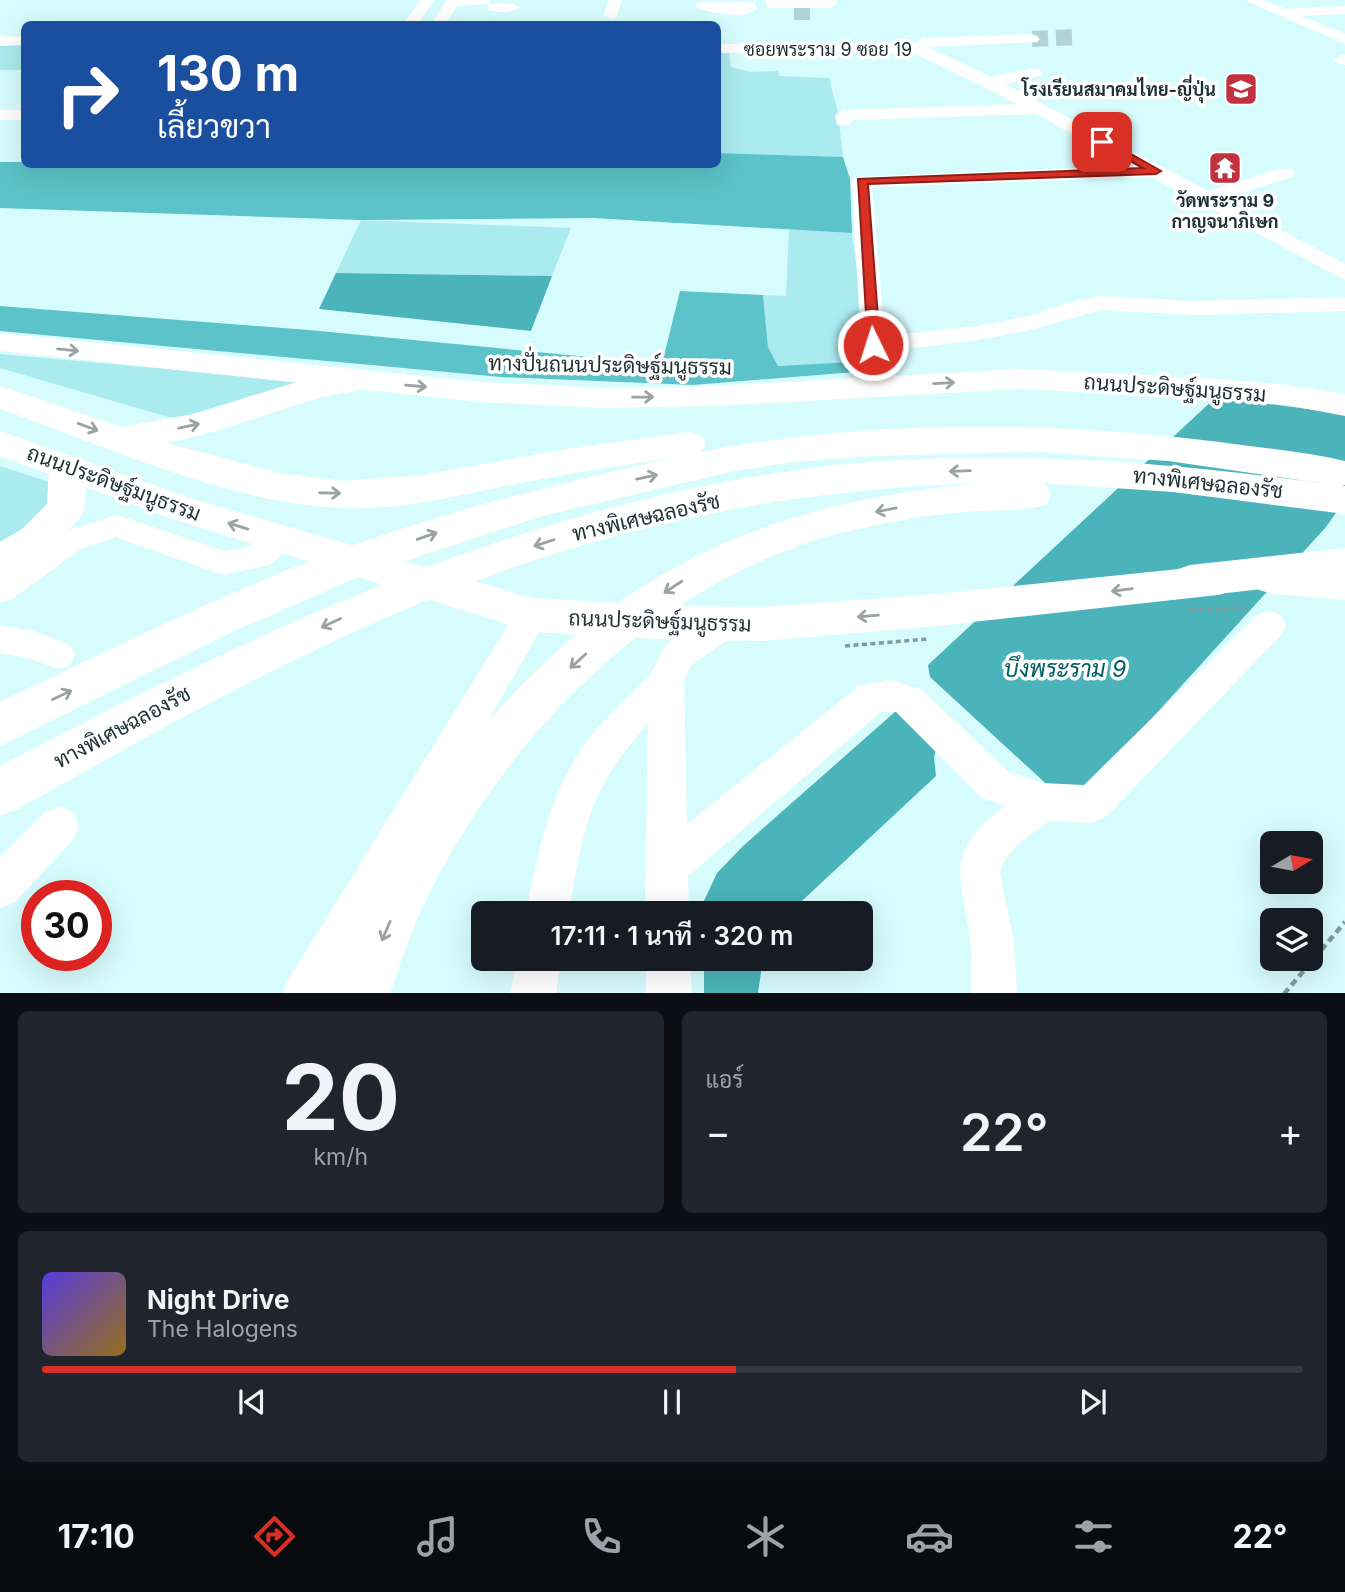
<!DOCTYPE html>
<html lang="th">
<meta charset="utf-8">
<style>
:root{--surface:#171b24;--page:#20242c;--text:#f1f3f6;--muted:#9ea1a6;--line:#363941;--accent:#d93025}
body{margin:0;font-family:Inter,Sarabun,sans-serif;background:var(--page);color:var(--text);height:100vh;display:flex;flex-direction:column;font-size:26px;white-space:nowrap}
*{box-sizing:border-box;margin:0}
p{font-size:23px;color:var(--muted)}
.icon{flex:none;width:38px;height:38px;fill:none;stroke:currentColor;stroke-width:2;stroke-linecap:round;stroke-linejoin:round}
.map{position:relative;height:993px;overflow:hidden}
.side{display:flex;flex-direction:column;gap:18px;padding:18px;background:#0d0f14;flex:1}
.side>*{flex:none}
.guide{position:absolute;left:21px;top:21px;width:700px;height:147px;border-radius:10px;box-shadow:0 7px 28px #0002;background:#1a4fa0;color:#fff;overflow:hidden}
.needle{width:46px;rotate:80deg}
.fabs{position:absolute;left:1260px;top:831px;display:grid;gap:14px}
.fabs a{display:grid;place-items:center;width:63px;height:63px;border-radius:10px;background:var(--surface);box-shadow:0 7px 28px #0002;font-size:35px}
.speed{position:absolute;left:21px;top:880px;display:flex;gap:14px;font-size:35px;font-weight:700;text-align:center}
.speed>*{display:grid;place-content:center;width:91px;height:91px;border-radius:50%;background:var(--surface);box-shadow:0 7px 28px #0002;line-height:1}
.speed .limit{border:10px solid #d22;background:#fff;color:#111}
.pin{position:absolute;display:grid;place-items:center;width:60px;height:60px;color:#fff;margin:-30px;border-radius:14px;box-shadow:0 4px 10px #0006}
.me{position:absolute;width:77px;margin:-38px;rotate:356deg;stroke-linejoin:round;filter:drop-shadow(0 0 5px #0008)}
.turn{display:flex;align-items:center;gap:24px;height:147px;padding:0 21px;font-size:32px}
.turn .icon{width:91px;height:91px;stroke-width:2.5}
.turn b{display:block;font-size:49px;line-height:60px}
.big{font-size:52px;font-weight:600;line-height:1.1}
.side .card{flex:1;display:flex;flex-direction:column;justify-content:center;gap:10px;min-width:0;padding:0 24px;border-radius:10px;background:var(--page)}
.side .dial{align-items:center;gap:0}
.dial b{font-size:91px;line-height:1}
.song{display:flex;align-items:center;gap:21px}
.cover{width:84px;height:84px;border-radius:10px;background:linear-gradient(135deg,hsl(250 70% 55%),hsl(40 70% 35%))}
.played{height:7px;border-radius:4px;background:linear-gradient(90deg,var(--accent) 55%,var(--line) 55%)}
.keys{display:flex;justify-content:space-around;direction:ltr}
.heat{display:flex;justify-content:space-between;align-items:center;font-size:38px;direction:ltr}
.side .tiles{flex:1;display:grid;gap:18px;grid-template-columns:1fr 1fr}
.card:last-child{grid-column:span 2}
.trip{position:absolute;left:471px;top:901px;width:402px;height:70px;border-radius:10px;background:var(--surface);box-shadow:0 7px 28px #0002;font-weight:600;line-height:70px;text-align:center}
.dock{display:flex;height:112px;justify-content:space-around;align-items:center;background:#090b0e;color:var(--muted)}
.dock .icon{width:49px;height:49px}
.dock .current{color:var(--accent)}
.dock b{font-size:32px;color:var(--text)}
.map>svg:first-child{display:block}
.green{fill:#aaebef}
.forest{fill:#5bc3c9}
.water{fill:#4ab4ba}
.lines{fill:none;stroke-linecap:round;stroke-linejoin:round}
.minor-tunnel{stroke:#b2d3d5;stroke-width:16;stroke-dasharray:16 8;stroke-linecap:butt}
.path-far1{stroke:#7f9b9d;stroke-width:3.5;stroke-dasharray:5 3.5;stroke-linecap:butt}
.path{stroke:#7f9b9d;stroke-width:4.5;stroke-dasharray:7 4.5;stroke-linecap:butt}
.minor{fill:#fff;fill-rule:evenodd}
.major{fill:#fff;fill-rule:evenodd}
.highway{fill:#fff;fill-rule:evenodd}
.oneway{stroke:#9aa2a2}
.route{fill:#d93025;stroke:#8d1f18;stroke-width:2}
.labels{text-anchor:middle;dominant-baseline:central;stroke-width:7;stroke-linejoin:round;paint-order:stroke}
.far-street-label{font-size:18px;fill:#1e3031;stroke:#fff}
.far-poi-label{font-size:18px;font-weight:bold;fill:#1e3031;stroke:#fff;text-anchor:end}
.street-label{font-size:21px;fill:#1e3031;stroke:#fff}
.water-label{font-size:23px;font-style:italic;fill:#005f64;stroke:#fff}
</style>
<div class="map">
<svg width="1345" height="994" viewBox="0 0 1345 994">
<rect width="100%" height="100%" fill="#d7fcfe"/>
<path class="green" d="M 0,44 L 24,44 L 24,70 L 0,70 Z
M 718,50 L 728,50 L 731,67 L 751,72 L 778,71 L 779,76 L 829,78 L 838,113 L 843,157 L 718,153 Z
M 361,220 L 571,228 L 552,276 L 336,273 Z
M 789,229 L 852,233 L 869,361 L 778,366 L 768,347 L 763,295 L 786,296 Z
M 0,354 L 301,381 L 199,418 L 168,417 L 0,368 Z
M 0,466 L 49,482 L 53,498 L 0,554 Z"/>
<path class="forest" d="M 718,153 L 843,157 L 850,179 L 852,233 L 593,218 L 361,220 L 0,208 L 0,162 L 24,162 L 24,164 L 718,164 Z
M 680,291 L 763,295 L 768,347 L 778,366 L 869,361 L 868,371 L 693,385 L 501,377 L 0,331 L 0,306 L 309,330 L 662,364 Z"/>
<path class="water" d="M 336,273 L 552,276 L 531,331 L 319,309 Z
M 1216,397 L 1345,414 L 1345,500 L 1326,527 L 1084,793 L 1054,791 L 930,677 L 928,665 Z
M 896,711 L 937,743 L 934,758 L 936,776 L 789,913 L 703,913 L 703,903 L 717,873 L 743,846 Z
M 704,959 L 763,959 L 758,993 L 704,993 Z"/>
<g class="lines">
<path class="minor-tunnel" d="M 794,12 L 817,12
M 1032,39 L 1075,37"/>
<path class="path-far1" d="M 1190,610 L 1248,608
M 845,646 L 928,639"/>
<path class="path" d="M 1284,994 L 1345,922"/>
<path class="minor" d="M 420,0 L 434,0 L 418,24 L 404,24 Z
M 447,0 L 490,0 L 489,4 L 512,3 L 519,7 C 513,14 497,12 488,10 L 488,4 L 457,6 L 445,24 L 431,24 Z
M 608,0 L 622,0 L 616,18 L 611,19 L 604,15 Z
M 765,0 L 836,0 L 837,4 L 830,8 L 772,8 L 767,7 Z
M 1244,0 L 1263,0 L 1286,9 L 1345,6 L 1345,14 L 1302,16 L 1345,34 L 1345,44 Z
M 702,1 L 750,2 L 755,3 L 757,9 C 742,21 714,13 697,8 L 695,5 Z
M 1032,34 L 1037,36 L 1040,39 L 1037,42 L 928,47 L 991,77 L 1034,68 L 1040,70 L 1042,73 L 1040,76 L 1005,84 L 1208,191 L 1278,169 L 1292,169 L 1295,173 L 1292,177 L 1223,199 L 1345,264 L 1345,280 L 1151,177 L 872,187 L 885,336 L 978,326 L 1030,316 L 1070,302 L 1101,296 L 1192,301 L 1345,297 L 1345,311 L 1192,315 L 1101,310 L 1035,329 L 978,340 L 887,351 L 899,386 L 895,392 L 886,394 L 877,392 L 861,345 L 852,181 L 855,177 L 1131,166 L 1036,114 L 852,120 L 849,125 L 837,125 L 835,115 L 844,110 L 1018,104 L 914,53 L 718,53 L 718,44 L 916,43 L 923,38 Z
M 0,36 L 24,37 L 24,45 L 0,46 Z
M 1342,55 L 1345,55 L 1345,65 L 1336,63 L 1334,60 Z
M 0,110 L 24,110 L 24,120 L 0,120 Z
M 117,515 L 224,551 L 249,547 L 269,531 L 280,528 L 291,531 L 296,539 L 291,547 L 269,565 L 223,575 L 116,537 L 81,549 L 12,599 L 0,603 L 0,573 L 59,533 Z
M 532,602 L 544,606 L 549,615 L 331,994 L 282,994 L 289,978 L 520,606 Z
M 724,610 L 736,614 L 741,624 L 736,634 L 691,665 L 684,681 L 687,824 L 859,686 L 890,680 L 921,689 L 1009,772 L 1042,783 L 1084,785 L 1257,615 L 1269,611 L 1281,615 L 1286,625 L 1281,635 L 1106,817 L 1092,823 L 1049,821 C 1031,835 1004,850 1000,874 L 1014,942 L 1017,994 L 971,994 C 971,976 972,957 970,939 C 961,873 943,852 1005,806 L 982,798 L 896,712 L 881,712 L 688,876 L 689,914 L 645,914 L 648,724 C 589,788 582,831 569,914 L 526,914 C 537,853 550,790 588,740 C 606,716 629,696 650,674 C 657,666 659,654 665,646 C 674,634 709,615 724,610 Z
M 0,625 L 33,631 L 70,645 L 75,655 L 70,665 L 58,669 L 29,658 L 0,653 Z
M 59,807 L 73,812 L 79,826 L 73,840 L 15,902 L 0,908 L 0,857 L 45,812 Z
M 517,959 L 561,959 L 556,994 L 510,994 Z
M 646,959 L 690,959 L 692,994 L 646,994 Z"/>
<path class="major" d="M 0,333 L 481,382 L 601,388 L 716,386 L 1020,369 L 1202,378 L 1287,385 L 1345,394 L 1345,416 L 1287,405 L 1202,398 L 1020,389 L 716,406 L 601,408 L 481,402 L 0,351 Z
M 0,431 L 190,498 L 532,598 L 676,606 L 763,607 L 936,594 L 1218,565 L 1232,569 L 1238,580 L 1232,591 L 1218,595 L 936,626 L 763,641 L 676,640 L 532,632 L 164,516 L 0,456 Z
M 1273,564 L 1345,568 L 1345,600 L 1273,594 L 1259,590 L 1253,579 L 1259,568 Z"/>
<path class="highway" d="M 358,371 L 370,374 L 375,381 L 370,388 L 318,398 L 210,433 L 167,443 L 279,473 L 344,481 L 423,475 L 566,449 L 688,432 L 701,435 L 706,444 L 701,452 C 870,419 1049,421 1219,442 C 1261,448 1304,451 1345,461 L 1345,485 L 1342,486 L 1345,486 L 1345,514 L 1173,492 L 1039,483 L 1046,485 L 1051,495 L 1046,505 C 1019,512 989,510 962,512 C 920,516 877,524 837,534 C 657,582 506,735 426,900 C 411,930 401,962 390,994 L 331,994 C 349,950 365,904 387,862 C 412,816 445,773 479,732 C 618,567 773,500 986,483 C 828,487 673,513 523,564 C 345,625 181,717 18,809 L 0,816 L 0,766 C 287,615 590,473 920,459 C 1061,453 1201,466 1340,486 L 1168,461 L 1032,452 L 874,456 L 792,462 L 735,471 L 542,516 L 365,574 L 232,632 L 0,746 L 0,702 C 96,657 191,609 290,569 C 413,520 543,486 673,458 C 616,466 560,475 505,486 C 451,497 396,511 341,508 C 228,503 106,446 0,409 L 0,386 L 122,427 L 193,414 L 313,377 Z
M 68,455 L 81,459 L 87,468 L 85,508 L 80,518 L 50,551 L 15,572 L 0,577 L 0,542 L 22,529 L 47,504 L 49,468 L 55,459 Z
M 1345,548 L 1345,580 L 1190,597 L 1175,592 L 1169,581 L 1175,570 L 1190,565 Z"/>
</g>
<defs><path id="oneway-shaft" d="M-6 0H5M1.5-3L5.5 0L1.5 3" fill="none" stroke-width="1.6" stroke-linecap="round" stroke-linejoin="round" transform="scale(1.75)"/></defs>
<g class="oneway">
<use href="#oneway-shaft" transform="translate(68 350) rotate(6)"/>
<use href="#oneway-shaft" transform="translate(944 383) rotate(-3)"/>
<use href="#oneway-shaft" transform="translate(416 386) rotate(5)"/>
<use href="#oneway-shaft" transform="translate(643 397) rotate(-1)"/>
<use href="#oneway-shaft" transform="translate(189 426) rotate(-12)"/>
<use href="#oneway-shaft" transform="translate(88 427) rotate(20)"/>
<use href="#oneway-shaft" transform="translate(960 471) rotate(178)"/>
<use href="#oneway-shaft" transform="translate(647 477) rotate(-12)"/>
<use href="#oneway-shaft" transform="translate(330 493) rotate(1)"/>
<use href="#oneway-shaft" transform="translate(886 510) rotate(169)"/>
<use href="#oneway-shaft" transform="translate(238 526) rotate(-163)"/>
<use href="#oneway-shaft" transform="translate(427 536) rotate(-19)"/>
<use href="#oneway-shaft" transform="translate(544 543) rotate(162)"/>
<use href="#oneway-shaft" transform="translate(673 587) rotate(147)"/>
<use href="#oneway-shaft" transform="translate(1122 590) rotate(172)"/>
<use href="#oneway-shaft" transform="translate(868 616) rotate(175)"/>
<use href="#oneway-shaft" transform="translate(331 623) rotate(155)"/>
<use href="#oneway-shaft" transform="translate(578 661) rotate(138)"/>
<use href="#oneway-shaft" transform="translate(62 695) rotate(-25)"/>
<use href="#oneway-shaft" transform="translate(386 931) rotate(113)"/>
</g>
<path class="route" d="M 1099,140 L 1106,140 L 1161,171 L 1156,174 L 868,184 L 880,345 L 878,347 L 868,347 L 858,179 L 1143,168 L 1099,144 Z"/>
<defs>
<symbol id="school-square" viewBox="-11 -11 22 22"><rect x="-9" y="-9" width="18" height="18" rx="4" fill="#c1313f" stroke="#fff"/><path d="M0-5L7-2L0 1L-7-2ZM-4 1L0 2.5L4 1V4Q0 6-4 4Z" fill="#fff"/></symbol>
<symbol id="temple-square" viewBox="-11 -11 22 22"><rect x="-9" y="-9" width="18" height="18" rx="4" fill="#c1313f" stroke="#fff"/><path d="M0-6L5-2H3V0L6.5 2.5H4V6H1.5V3h-3V6H-4V2.5H-6.5L-3 0V-2H-5Z" fill="#fff"/></symbol>
</defs>
<g fill-rule="evenodd">
<use href="#school-square" x="1222" y="70" width="38" height="38"/>
<use href="#temple-square" x="1206" y="149" width="38" height="38"/>
</g>
<g class="labels">
<g class="far-street-label">
<text x="828" y="49">ซอยพระราม 9 ซอย 19</text>
</g>
<g class="far-poi-label">
<text x="1216" y="89">โรงเรียนสมาคมไทย-ญี่ปุ่น</text>
<text x="1225" y="200" text-anchor="middle">วัดพระราม 9<tspan x="1225" dy="21">กาญจนาภิเษก</tspan></text>
</g>
<g class="street-label">
<text transform="translate(610 365) rotate(1)">ทางปั่นถนนประดิษฐ์มนูธรรม</text>
<text transform="translate(1175 388) rotate(4)">ถนนประดิษฐ์มนูธรรม</text>
<text transform="translate(114 483) rotate(20)">ถนนประดิษฐ์มนูธรรม</text>
<text transform="translate(1208 483) rotate(6)">ทางพิเศษฉลองรัช</text>
<text transform="translate(646 517) rotate(-13)">ทางพิเศษฉลองรัช</text>
<text transform="translate(660 621) rotate(2)">ถนนประดิษฐ์มนูธรรม</text>
<text transform="translate(122 727) rotate(-28)">ทางพิเศษฉลองรัช</text>
</g>
<g class="water-label">
<text x="1065" y="669">บึงพระราม 9</text>
</g>
</g>
</svg>
<div class="fabs">
<a><svg class="needle" viewBox="-14 -14 28 28"><path d="M0-13l5 13h-10z" fill="#e53935"/><path d="M0 13l5-13h-10z" fill="#9ea1a6"/></svg></a>
<a><svg class="icon" aria-label="layers" viewBox="0 0 24 24"><path d="M12 4l9 5-9 5-9-5zM3 14l9 5 9-5"/></svg></a>
</div>
<div class="speed"><div class="limit">30</div></div>
<div class="pin" style="left:1102px;top:142px;background:#d93025"><svg class="icon" aria-label="arrive" viewBox="0 0 24 24"><path d="M6 21V4h12l-3 4 3 4H6"/></svg></div>
<svg class="me" style="left:873px;top:345px" viewBox="-20 -20 40 40"><circle r="17" fill="#d93025" stroke="#fff" stroke-width="3"/><path d="M0-11L8 9 0 5-8 9z" fill="#fff"/></svg>
<div class="trip">17:11 · 1 นาที · 320 m</div>
<div class="guide">
<div class="turn"><svg class="icon" aria-label="right" viewBox="0 0 24 24"><path d="M7 20v-9h11M14 6l5 5-5 5"/></svg><div><b>130 m</b>เลี้ยวขวา</div></div>
</div>
</div>
<section class="side">
<div class="tiles">
<div class="card dial"><b>20</b><p>km/h</p></div>
<div class="card"><p>แอร์</p>
<div class="heat"><a>−</a><b class="big">22°</b><a>+</a></div>
</div>
<div class="card">
<div class="song"><i class="cover"></i><div><b>Night Drive</b><p>The Halogens</p></div></div>
<div class="played"></div>
<div class="keys"><svg class="icon" aria-label="previous" viewBox="0 0 24 24"><path d="M18 5L8 12l10 7zM5 5v14"/></svg><svg class="icon" aria-label="pause" viewBox="0 0 24 24"><path d="M8 5v14M16 5v14"/></svg><svg class="icon" aria-label="next" viewBox="0 0 24 24"><path d="M6 5l10 7-10 7zM19 5v14"/></svg></div>
</div>
</div>
</section>
<nav class="dock">
<b>17:10</b>
<svg class="icon current" aria-label="directions" viewBox="0 0 24 24"><path d="M12 3l9 9-9 9-9-9zM9 14v-3h6M13 9l2 2-2 2"/></svg>
<svg class="icon" aria-label="music" viewBox="0 0 24 24"><path d="M9 18V5l10-2v13"/><circle cx="6" cy="18" r="3"/><circle cx="16" cy="16" r="3"/></svg>
<svg class="icon" aria-label="phone" viewBox="0 0 24 24"><path d="M5 4h4l2 5-3 2q2 4 5 5l2-3 5 2v4C11 20 4 13 5 4z"/></svg>
<svg class="icon" aria-label="climate" viewBox="0 0 24 24"><path d="M12 3v18M4 7l16 10M4 17L20 7"/></svg>
<svg class="icon" aria-label="car" viewBox="0 0 24 24"><path d="M5 17H2v-5l4-1 3-4h7l3 4 3 1v5h-3M9 17h6M6 11h13"/><circle cx="7" cy="17" r="2"/><circle cx="17" cy="17" r="2"/></svg>
<svg class="icon" aria-label="filters" viewBox="0 0 24 24"><path d="M4 7h16M4 17h16"/><circle cx="9" cy="7" r="2"/><circle cx="15" cy="17" r="2"/></svg>
<b>22°</b>
</nav>
